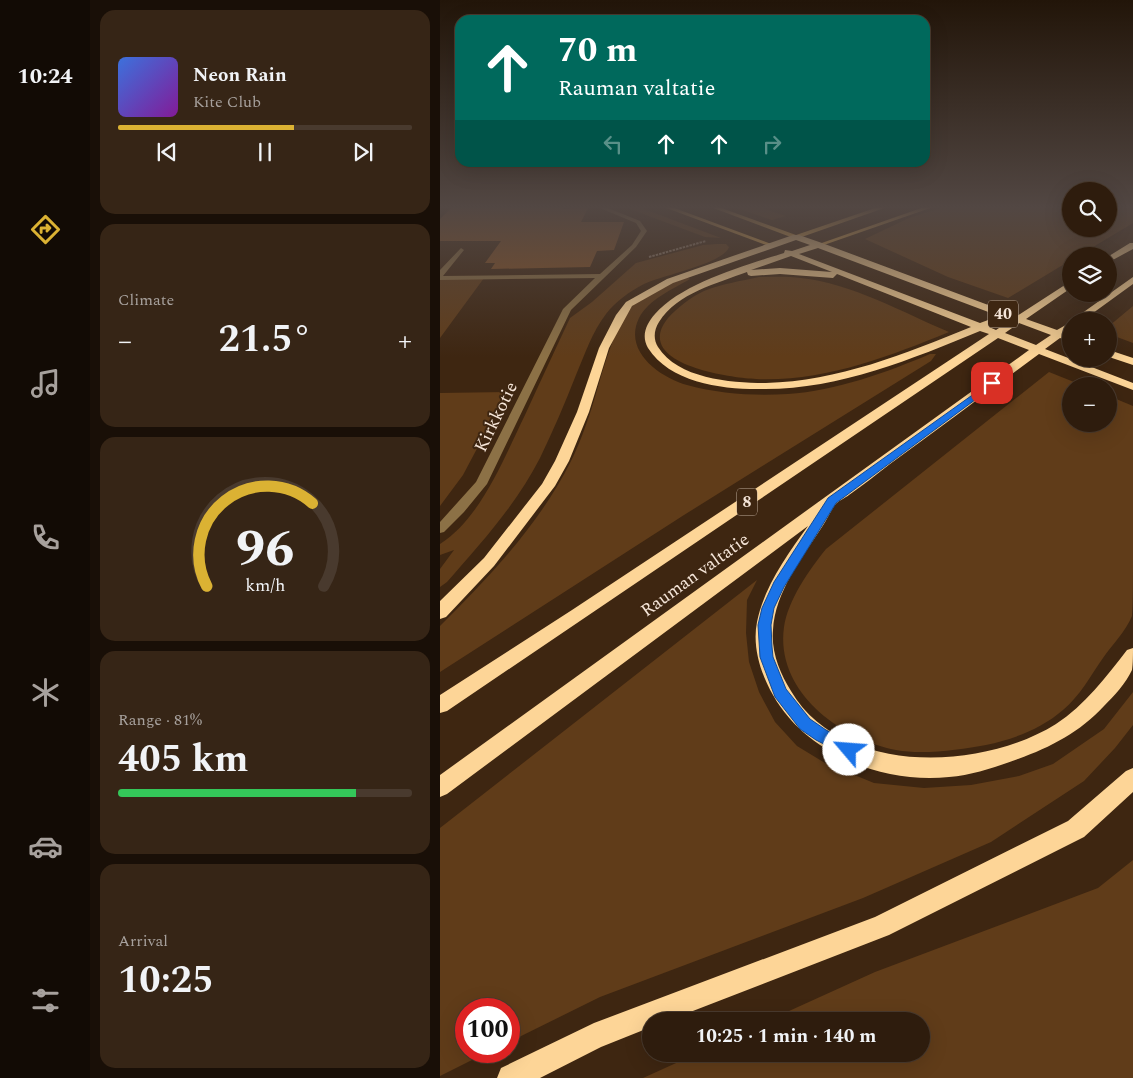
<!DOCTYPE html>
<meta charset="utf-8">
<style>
:root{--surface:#2e1c0d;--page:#362516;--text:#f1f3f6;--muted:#a7a19d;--line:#493a2e;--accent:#dbb233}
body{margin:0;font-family:Spectral,serif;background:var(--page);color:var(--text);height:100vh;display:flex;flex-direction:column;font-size:19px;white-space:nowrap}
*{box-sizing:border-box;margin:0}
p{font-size:16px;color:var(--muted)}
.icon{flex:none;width:28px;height:28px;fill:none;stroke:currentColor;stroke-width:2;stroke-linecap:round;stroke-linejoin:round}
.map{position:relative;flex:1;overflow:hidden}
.side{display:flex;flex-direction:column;gap:10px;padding:10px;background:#190f07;width:350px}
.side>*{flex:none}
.top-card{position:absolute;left:15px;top:15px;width:475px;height:152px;border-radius:15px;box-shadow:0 5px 20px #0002,0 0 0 1px var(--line);background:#00695c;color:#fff;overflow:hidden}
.controls{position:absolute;left:622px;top:182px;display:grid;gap:10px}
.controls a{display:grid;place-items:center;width:55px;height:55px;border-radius:50%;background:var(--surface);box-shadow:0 5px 20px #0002,0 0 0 1px var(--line);font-size:25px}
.speed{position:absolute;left:15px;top:998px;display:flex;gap:10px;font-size:25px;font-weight:700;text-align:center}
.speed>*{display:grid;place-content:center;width:65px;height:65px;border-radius:50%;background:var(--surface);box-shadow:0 5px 20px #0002,0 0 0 1px var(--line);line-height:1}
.speed .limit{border:8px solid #d22;background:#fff;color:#111}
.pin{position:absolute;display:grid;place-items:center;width:42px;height:42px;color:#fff;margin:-21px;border-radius:10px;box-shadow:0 2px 8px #0006}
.me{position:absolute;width:55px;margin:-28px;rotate:297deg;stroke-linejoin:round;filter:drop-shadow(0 0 4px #0008)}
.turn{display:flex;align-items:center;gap:18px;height:105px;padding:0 20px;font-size:22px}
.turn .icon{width:65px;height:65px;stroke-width:2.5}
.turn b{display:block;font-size:35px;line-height:42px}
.lanes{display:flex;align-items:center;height:48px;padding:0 20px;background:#0003;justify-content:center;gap:25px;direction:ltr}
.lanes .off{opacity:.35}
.big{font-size:38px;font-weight:700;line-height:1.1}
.side .widget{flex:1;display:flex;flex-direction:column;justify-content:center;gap:8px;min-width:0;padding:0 18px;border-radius:15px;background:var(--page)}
.side .dial{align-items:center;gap:0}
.dial svg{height:130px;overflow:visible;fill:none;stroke:var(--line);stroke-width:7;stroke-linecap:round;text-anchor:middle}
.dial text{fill:var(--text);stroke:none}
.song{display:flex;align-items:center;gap:15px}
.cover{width:60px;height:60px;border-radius:8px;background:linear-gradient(135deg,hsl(220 70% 55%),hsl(290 70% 35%))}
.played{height:5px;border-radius:2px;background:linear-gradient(90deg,var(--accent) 60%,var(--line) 60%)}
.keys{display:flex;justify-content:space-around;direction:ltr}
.heat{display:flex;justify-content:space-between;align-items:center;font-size:28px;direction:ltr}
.charge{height:8px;border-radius:4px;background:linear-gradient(90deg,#34c759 81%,var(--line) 0)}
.trip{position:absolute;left:202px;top:1012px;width:288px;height:50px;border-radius:25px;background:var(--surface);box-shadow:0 5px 20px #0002,0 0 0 1px var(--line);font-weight:700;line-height:50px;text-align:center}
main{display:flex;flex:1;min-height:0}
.tabs{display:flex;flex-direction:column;width:90px;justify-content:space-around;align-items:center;background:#120b05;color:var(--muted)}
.tabs .icon{width:35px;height:35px}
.tabs .selected{color:var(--accent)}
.tabs b{font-size:22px;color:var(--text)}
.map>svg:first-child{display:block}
.green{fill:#603c19}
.building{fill:#855124}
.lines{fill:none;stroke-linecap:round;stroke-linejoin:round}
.path{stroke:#94806f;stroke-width:2;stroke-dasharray:2.5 1;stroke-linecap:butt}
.minor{fill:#8c7146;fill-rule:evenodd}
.major{fill:#ecb456;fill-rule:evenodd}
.highway{fill:#fdd597;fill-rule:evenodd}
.route{fill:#1a73e8;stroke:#114b97}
.labels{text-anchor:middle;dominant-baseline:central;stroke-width:4;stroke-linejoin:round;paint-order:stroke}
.shield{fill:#3e2611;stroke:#beac9c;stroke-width:1}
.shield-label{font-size:16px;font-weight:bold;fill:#f5e5d8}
.street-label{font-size:18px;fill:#f5e5d8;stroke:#3e2611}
</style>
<main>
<nav class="tabs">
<b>10:24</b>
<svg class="icon selected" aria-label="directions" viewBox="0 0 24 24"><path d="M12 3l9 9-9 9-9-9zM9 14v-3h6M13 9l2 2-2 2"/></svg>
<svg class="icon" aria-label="music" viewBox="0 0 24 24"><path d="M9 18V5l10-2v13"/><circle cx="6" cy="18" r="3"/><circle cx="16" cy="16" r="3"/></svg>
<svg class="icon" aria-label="phone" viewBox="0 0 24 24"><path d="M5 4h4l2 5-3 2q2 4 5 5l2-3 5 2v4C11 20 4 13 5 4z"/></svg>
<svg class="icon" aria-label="climate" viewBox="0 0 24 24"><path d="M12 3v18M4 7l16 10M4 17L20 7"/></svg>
<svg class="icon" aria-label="car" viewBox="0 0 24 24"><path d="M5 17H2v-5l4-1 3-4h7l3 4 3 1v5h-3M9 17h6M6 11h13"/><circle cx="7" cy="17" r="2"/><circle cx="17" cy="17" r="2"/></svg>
<svg class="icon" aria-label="filters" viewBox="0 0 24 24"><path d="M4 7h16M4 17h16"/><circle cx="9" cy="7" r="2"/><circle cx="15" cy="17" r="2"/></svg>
</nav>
<section class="side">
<div class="widget">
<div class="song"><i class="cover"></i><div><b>Neon Rain</b><p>Kite Club</p></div></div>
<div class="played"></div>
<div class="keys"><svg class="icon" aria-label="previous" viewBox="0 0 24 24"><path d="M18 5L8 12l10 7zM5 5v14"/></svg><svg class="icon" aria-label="pause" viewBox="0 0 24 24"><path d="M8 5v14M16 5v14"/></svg><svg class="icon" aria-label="next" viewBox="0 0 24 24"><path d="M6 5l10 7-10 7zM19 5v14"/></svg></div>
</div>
<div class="widget"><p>Climate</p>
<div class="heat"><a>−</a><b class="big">21.5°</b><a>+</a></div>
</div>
<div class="widget dial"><svg viewBox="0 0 100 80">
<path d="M14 69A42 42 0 1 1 86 69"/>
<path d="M14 69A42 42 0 0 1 79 18" stroke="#dbb233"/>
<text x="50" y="56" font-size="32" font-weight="700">96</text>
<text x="50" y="72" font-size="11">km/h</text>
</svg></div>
<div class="widget"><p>Range · 81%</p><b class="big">405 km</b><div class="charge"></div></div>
<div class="widget"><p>Arrival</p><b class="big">10:25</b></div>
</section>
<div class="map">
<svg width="693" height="1078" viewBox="0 0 693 1078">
<rect width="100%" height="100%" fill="#3e2611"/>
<path class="green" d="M 182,206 L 196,206 L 281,238 L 265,237 Z
M 290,206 L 316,206 L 346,216 L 332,220 Z
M 507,206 L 631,206 L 631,229 L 669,229 L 669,206 L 693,206 L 693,223 L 638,256 L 631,256 L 631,260 L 568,298 L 508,277 L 425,239 L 469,218 Z
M 277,244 L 286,244 L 289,247 C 285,263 220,276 204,284 C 189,292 176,301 166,314 C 152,332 145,354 136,375 C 125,403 113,431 100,458 C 76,505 41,543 7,582 L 0,587 L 0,569 L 14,550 L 0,555 L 0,544 C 41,518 64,458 85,415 C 100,382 115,350 130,318 L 152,302 L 196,263 L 263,245 Z
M 247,277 L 250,279 C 233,289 209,299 199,318 C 183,351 219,377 247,385 C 280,394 314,396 348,394 C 395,391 448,372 490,354 L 496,354 L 491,361 L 244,515 L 0,672 L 0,626 C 49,577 98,526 130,463 C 139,446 146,425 152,407 C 161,379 174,321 196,302 C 210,290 230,284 247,277 Z
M 319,277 C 333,277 347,276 361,278 C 411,283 464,313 509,332 C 448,357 383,382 316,379 C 290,378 191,364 228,318 C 237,308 251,297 264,291 C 281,284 301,281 319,277 Z
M 0,278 L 44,278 L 0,338 Z
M 693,306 L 693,343 L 669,334 L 669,326 Z
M 609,372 L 644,386 L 631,386 L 631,424 L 669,424 L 669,396 L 693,406 C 693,460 693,515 693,569 C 693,581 693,607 692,616 C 686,631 672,645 663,658 C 651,675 640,696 623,710 C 601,729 574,739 546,745 C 520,750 482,755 456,750 C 400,739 335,691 344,627 C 348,600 369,570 386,549 Z
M 67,392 L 23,475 L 0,506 L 0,393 Z
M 317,580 L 307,600 L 306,633 L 309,662 L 319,692 L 335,722 L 357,746 L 385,763 L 434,783 L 484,788 L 531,785 L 579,776 L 613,764 L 664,729 L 693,692 L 693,725 L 675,748 L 644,781 L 551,842 L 423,898 L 160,997 L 69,1042 L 69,1009 L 26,1009 L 26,1051 L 50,1051 L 0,1076 L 0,828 Z
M 693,860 L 693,1078 L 203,1078 L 256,1054 L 481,1054 L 481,1021 L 327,1021 L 435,972 L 658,888 Z"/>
<path class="building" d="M 13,206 L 124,206 L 122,209 L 148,208 L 141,222 L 184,222 L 174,250 L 157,251 L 150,267 L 51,269 L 55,263 L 45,263 L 61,241 L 0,241 L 0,219 Z"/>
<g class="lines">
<path class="path" d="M 209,257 L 266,241"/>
<path class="minor" d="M 155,206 L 163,206 L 200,221 L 207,231 L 196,247 L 131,310 L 47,484 L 24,512 L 4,532 L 0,533 L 0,522 L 36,482 L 123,309 L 155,278 L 0,280 L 0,270 L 21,248 L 24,250 L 3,276 L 160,274 L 192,245 L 201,231 L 196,223 Z"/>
<path class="major" d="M 221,206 L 229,206 L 334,245 L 329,246 Z
M 268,206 L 276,206 L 356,235 L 441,206 L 450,206 L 356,239 Z
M 487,206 L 496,206 L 381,246 L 376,245 Z"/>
<path class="highway" d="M 353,235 L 359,235 L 382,243 L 567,312 L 574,312 L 577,316 L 631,281 L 631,288 L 586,319 L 617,330 L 631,322 L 631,330 L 626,334 L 631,336 L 631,342 L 620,338 L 605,349 L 693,383 L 693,390 L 599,354 C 549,391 500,428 450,464 C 436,475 423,485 409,495 C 405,498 398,501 395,505 C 391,510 387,520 382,527 C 362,558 335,592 333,630 C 331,652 340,673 351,691 C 401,776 541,771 616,724 C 645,705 666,677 687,650 L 693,648 C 693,654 693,664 692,670 C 686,683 674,696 664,706 C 640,732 611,747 578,759 C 556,767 533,775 509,777 C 443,784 366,754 333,695 C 321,674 312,647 317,622 C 324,587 347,555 368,526 L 7,794 L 0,797 L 0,775 L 589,350 L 558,338 L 7,711 L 0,713 L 0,695 L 132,610 L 549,334 L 540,331 C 472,359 400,389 325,389 C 286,390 231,384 208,348 C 201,336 206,324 215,314 C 242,283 306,265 344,253 L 345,250 L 352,251 L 370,245 L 356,240 L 233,283 L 192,306 L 169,348 L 149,412 L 129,461 L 115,486 L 54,566 L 6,617 L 0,619 L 0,601 L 44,558 L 102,484 L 115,461 L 137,412 L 159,348 L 176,315 L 186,302 L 227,279 ZM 378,248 L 559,316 L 540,323 L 359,254 ZM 351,256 L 392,272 L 340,268 L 311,270 ZM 307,272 L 308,275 L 311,276 L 340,274 L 393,278 L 397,274 L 531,327 C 465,354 398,381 326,383 C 292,383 238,379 218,347 C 213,339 214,330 219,322 C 237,293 278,283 307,272 ZM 568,319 L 571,320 L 556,330 L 549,327 ZM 579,323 L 611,335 L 596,345 L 565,333 Z
M 690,243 L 693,243 L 693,249 L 669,262 L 669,256 Z
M 693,277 L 693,284 L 642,321 L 631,321 Z
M 669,350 L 693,358 L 693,365 L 669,357 Z
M 693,768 L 693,792 L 644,837 L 449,935 L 227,1021 L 211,1021 L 211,1027 L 161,1047 L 100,1078 L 57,1078 L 61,1068 L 154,1023 L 435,917 L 628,821 L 686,771 Z"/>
</g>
<linearGradient id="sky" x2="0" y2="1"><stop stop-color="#221509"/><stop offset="0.58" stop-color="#524743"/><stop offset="1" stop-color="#524743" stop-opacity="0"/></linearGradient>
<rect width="693" height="357" fill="url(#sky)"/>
<path class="route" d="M 552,381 L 555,382 L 555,385 L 396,503 L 344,587 L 334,608 L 331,625 L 332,647 L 333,657 L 346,689 L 370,719 L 386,730 L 414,745 L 417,750 L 414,755 L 409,757 L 376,740 L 360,729 L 335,697 L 320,657 L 318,625 L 322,608 L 334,582 L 388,498 Z"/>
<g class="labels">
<g class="shield">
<rect x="548" y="300.5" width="30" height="27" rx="4"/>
<rect x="297" y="488.5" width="20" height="27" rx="4"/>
</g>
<g class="shield-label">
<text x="563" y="314">40</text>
<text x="307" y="502">8</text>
</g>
<g class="street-label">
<text transform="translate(56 417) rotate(-64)">Kirkkotie</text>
<text transform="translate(255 575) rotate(-36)">Rauman valtatie</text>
</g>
</g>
</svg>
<div class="controls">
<a><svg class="icon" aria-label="search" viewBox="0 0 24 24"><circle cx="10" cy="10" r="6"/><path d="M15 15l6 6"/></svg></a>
<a><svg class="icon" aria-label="layers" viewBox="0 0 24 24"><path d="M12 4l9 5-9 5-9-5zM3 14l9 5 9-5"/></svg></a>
<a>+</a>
<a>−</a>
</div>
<div class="speed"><div class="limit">100</div></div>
<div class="pin" style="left:552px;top:383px;background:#d93025"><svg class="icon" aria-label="arrive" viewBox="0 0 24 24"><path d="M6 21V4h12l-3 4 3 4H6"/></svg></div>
<svg class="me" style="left:409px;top:750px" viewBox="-20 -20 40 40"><circle r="19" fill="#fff"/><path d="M0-13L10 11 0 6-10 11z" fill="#1a73e8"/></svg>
<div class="trip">10:25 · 1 min · 140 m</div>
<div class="top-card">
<div class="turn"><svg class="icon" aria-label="ahead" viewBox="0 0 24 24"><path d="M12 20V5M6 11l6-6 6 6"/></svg><div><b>70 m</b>Rauman valtatie</div></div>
<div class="lanes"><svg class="icon off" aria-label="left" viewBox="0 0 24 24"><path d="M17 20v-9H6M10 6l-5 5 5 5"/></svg><svg class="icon" aria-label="ahead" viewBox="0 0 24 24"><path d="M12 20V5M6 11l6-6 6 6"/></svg><svg class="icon" aria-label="ahead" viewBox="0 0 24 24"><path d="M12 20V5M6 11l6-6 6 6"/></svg><svg class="icon off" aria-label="right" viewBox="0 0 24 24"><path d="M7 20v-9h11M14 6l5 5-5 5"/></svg></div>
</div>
</div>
</main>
